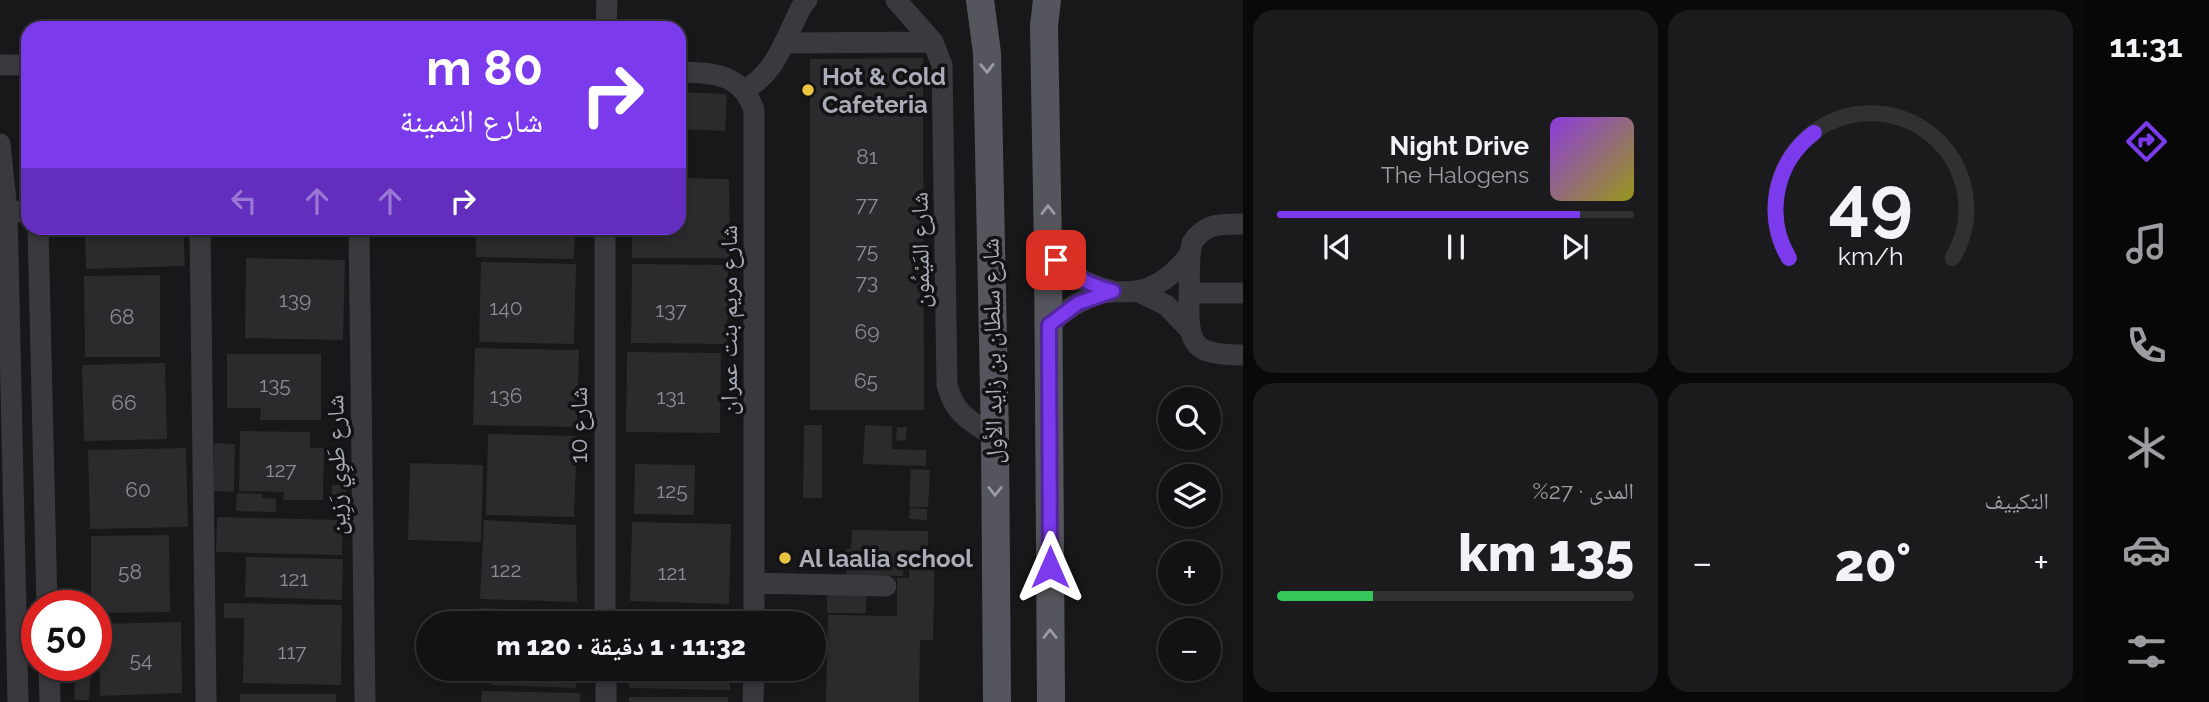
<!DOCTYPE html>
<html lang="ar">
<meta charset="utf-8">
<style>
:root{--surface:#121113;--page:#1b1a1c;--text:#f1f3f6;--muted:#9c9da0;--line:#313133;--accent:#7c3aed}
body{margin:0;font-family:Raleway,"Noto Naskh Arabic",sans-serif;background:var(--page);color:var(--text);direction:rtl;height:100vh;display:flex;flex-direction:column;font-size:26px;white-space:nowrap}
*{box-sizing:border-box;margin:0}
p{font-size:23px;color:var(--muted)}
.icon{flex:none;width:38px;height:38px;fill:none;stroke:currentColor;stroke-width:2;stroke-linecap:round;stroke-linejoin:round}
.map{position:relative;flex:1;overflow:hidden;direction:ltr}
.sheet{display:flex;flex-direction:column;gap:10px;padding:10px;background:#0a090a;width:840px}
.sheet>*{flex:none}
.guide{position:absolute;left:21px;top:21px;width:665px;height:214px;border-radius:21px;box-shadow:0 4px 10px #0003,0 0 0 2px var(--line);direction:rtl;background:#7c3aed;color:#fff;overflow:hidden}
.controls{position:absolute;left:1158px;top:387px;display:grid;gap:14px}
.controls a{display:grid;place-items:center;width:63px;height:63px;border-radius:50%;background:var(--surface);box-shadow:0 4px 10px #0003,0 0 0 2px var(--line);font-size:35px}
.speed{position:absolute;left:21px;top:590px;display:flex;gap:14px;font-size:35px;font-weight:700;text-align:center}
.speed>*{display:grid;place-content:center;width:91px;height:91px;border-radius:50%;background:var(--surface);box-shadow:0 4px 10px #0003,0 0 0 2px var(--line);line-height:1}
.speed .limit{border:10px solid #d22;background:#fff;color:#111}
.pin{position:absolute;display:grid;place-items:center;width:60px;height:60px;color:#fff;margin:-30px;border-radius:14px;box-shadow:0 4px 10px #0006}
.me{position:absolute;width:77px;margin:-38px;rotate:0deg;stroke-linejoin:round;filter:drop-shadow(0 0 5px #0008)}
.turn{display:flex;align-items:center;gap:24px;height:147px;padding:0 28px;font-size:32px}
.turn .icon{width:91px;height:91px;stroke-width:2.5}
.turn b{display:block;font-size:49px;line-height:60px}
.lanes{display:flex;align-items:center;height:66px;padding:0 28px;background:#0003;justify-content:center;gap:35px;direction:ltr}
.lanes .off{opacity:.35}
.big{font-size:52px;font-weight:800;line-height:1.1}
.sheet .card{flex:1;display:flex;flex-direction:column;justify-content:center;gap:10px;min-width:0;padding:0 24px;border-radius:21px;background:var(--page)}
.sheet .dial{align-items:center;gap:0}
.dial svg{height:182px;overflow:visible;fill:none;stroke:var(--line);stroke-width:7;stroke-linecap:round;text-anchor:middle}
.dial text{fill:var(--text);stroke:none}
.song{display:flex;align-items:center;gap:21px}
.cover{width:84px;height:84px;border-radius:10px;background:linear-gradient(135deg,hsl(270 70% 55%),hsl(60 70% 35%))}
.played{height:7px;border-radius:4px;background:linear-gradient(90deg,var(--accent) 85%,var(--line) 85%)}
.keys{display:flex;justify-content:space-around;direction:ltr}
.heat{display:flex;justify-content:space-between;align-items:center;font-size:38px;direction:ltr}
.charge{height:10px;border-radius:5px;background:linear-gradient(90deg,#34c759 27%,var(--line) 0)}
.sheet .tiles{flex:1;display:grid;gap:10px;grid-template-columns:repeat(2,1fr)}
.trip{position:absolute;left:416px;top:611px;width:410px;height:70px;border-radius:35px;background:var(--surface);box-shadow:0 4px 10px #0003,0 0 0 2px var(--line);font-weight:800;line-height:70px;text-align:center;direction:rtl}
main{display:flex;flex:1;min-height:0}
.tabs{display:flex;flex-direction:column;width:126px;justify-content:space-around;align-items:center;background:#070708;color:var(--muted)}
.tabs .icon{width:49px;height:49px}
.tabs .current{color:var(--accent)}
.tabs b{font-size:32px;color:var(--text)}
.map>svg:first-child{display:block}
.building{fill:#2b2a2d}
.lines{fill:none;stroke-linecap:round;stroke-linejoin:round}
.minor{stroke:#39393e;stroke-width:21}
.major{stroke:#55565d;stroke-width:28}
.oneway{stroke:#999ca6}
.route-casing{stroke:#51269a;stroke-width:18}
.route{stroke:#7c3aed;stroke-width:12}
.poi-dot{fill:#e8c441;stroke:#131214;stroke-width:2.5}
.labels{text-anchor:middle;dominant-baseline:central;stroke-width:7;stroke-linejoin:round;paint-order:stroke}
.number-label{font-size:21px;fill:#8a8c94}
.poi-label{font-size:24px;font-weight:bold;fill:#aaadb8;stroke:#131214;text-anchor:start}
.street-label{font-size:24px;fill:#aaadb8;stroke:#131214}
</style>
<main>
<nav class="tabs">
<b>11:31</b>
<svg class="icon current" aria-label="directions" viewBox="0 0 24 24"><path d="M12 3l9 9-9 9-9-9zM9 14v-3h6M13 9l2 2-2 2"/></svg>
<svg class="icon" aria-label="music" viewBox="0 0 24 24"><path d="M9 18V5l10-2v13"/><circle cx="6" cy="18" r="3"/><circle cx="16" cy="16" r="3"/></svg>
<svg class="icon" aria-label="phone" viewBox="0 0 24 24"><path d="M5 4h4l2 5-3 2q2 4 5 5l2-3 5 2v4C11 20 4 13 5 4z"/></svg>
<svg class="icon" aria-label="climate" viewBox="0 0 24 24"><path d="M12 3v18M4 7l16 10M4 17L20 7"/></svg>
<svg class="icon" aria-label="car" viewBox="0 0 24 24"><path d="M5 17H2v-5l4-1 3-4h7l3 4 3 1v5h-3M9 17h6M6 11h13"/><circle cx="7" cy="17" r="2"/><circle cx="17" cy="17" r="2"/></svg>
<svg class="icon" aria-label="filters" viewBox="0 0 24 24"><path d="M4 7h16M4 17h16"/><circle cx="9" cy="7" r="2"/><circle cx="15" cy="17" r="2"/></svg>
</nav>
<section class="sheet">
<div class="tiles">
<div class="card dial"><svg viewBox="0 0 100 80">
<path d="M14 69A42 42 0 1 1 86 69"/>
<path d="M14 69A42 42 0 0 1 25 14" stroke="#7c3aed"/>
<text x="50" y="56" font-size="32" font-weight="700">49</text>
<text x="50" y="72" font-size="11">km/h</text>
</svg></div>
<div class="card">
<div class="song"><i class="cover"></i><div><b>Night Drive</b><p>The Halogens</p></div></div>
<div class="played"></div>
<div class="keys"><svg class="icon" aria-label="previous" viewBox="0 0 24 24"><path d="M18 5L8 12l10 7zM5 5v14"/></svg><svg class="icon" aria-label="pause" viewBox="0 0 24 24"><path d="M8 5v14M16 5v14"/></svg><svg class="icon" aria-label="next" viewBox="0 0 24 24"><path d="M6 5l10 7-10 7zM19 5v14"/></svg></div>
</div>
<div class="card"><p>التكييف</p>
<div class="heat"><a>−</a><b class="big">20°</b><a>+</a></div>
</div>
<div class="card"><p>المدى · 27%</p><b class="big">135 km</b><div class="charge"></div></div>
</div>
</section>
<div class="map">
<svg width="1243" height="702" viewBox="0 0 1243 702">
<rect width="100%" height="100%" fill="#181719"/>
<path class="building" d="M 923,58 L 924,410 L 810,410 L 810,59 Z
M 679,92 L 727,94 L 725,131 L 679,129 Z
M 679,147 L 685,147 L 684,168 L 679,168 Z
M 679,178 L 729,179 L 730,258 L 632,258 L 632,228 L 679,228 Z
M 85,228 L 183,228 L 185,266 L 86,269 Z
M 237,228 L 324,228 L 324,234 L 237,232 Z
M 476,228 L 575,228 L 574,259 L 476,257 Z
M 246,258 L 345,260 L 343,340 L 245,338 Z
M 481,262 L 576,264 L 574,344 L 479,342 Z
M 632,264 L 728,265 L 727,344 L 631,343 Z
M 160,275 L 160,357 L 85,357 L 84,276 Z
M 475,348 L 579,350 L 577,427 L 473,425 Z
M 627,352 L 721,353 L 720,433 L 626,432 Z
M 227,354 L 321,354 L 321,420 L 260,420 L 261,408 L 227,408 Z
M 165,363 L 167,439 L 84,441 L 82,365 Z
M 804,425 L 822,425 L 822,498 L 803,498 Z
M 865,425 L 892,426 L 892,449 L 926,450 L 926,466 L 863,464 Z
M 897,427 L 907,427 L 906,441 L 896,440 Z
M 240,431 L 310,432 L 310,448 L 324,448 L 323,500 L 283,500 L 284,492 L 239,491 Z
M 488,434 L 577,436 L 574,517 L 486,515 Z
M 214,443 L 235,444 L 234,492 L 213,491 Z
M 186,448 L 188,527 L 90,529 L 88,450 Z
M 410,463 L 483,465 L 481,542 L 408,540 Z
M 635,464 L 695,465 L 694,515 L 634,514 Z
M 911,469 L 930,470 L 928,507 L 909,507 Z
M 332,485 L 346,485 L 345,513 L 331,512 Z
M 237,493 L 262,494 L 262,498 L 276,499 L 276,512 L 236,511 Z
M 910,508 L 927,509 L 927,520 L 909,519 Z
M 217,517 L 343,520 L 342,555 L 216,552 Z
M 484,520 L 576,525 L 577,602 L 480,599 Z
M 632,522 L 731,524 L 729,604 L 630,601 Z
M 852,530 L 928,531 L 928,551 L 935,551 L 933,640 L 920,640 L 919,702 L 826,702 L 828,615 L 897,616 L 897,578 L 909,578 L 910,550 L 903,550 L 903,576 L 846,575 L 846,549 L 851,549 Z
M 169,535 L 170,612 L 96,613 L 96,606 L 91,606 L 91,536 Z
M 246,557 L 343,559 L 342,600 L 245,597 Z
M 827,594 L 866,594 L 866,613 L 827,613 Z
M 224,603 L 342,605 L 341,685 L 243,683 L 244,618 L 224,618 Z
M 479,608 L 521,610 L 520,623 L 479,623 Z
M 539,609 L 573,611 L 572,623 L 538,621 Z
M 630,609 L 731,611 L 730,623 L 630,623 Z
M 181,622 L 182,693 L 100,696 L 99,624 Z
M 76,668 L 91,669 L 89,700 L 74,700 Z
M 492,668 L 577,668 L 576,688 L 491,685 Z
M 629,668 L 730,668 L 730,690 L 629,688 Z
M 482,691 L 580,693 L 580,702 L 481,702 Z
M 240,694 L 336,694 L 336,702 L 240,702 Z
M 629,697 L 728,697 L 728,702 L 629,702 Z"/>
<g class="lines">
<path class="minor" d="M 896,0 L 933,42 L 942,65 L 947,385 C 955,415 970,421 995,437
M 606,28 L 607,0
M 784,43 L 933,42
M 0,65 L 28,65
M 679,72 C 713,73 741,73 754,110 L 754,623
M 744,90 C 776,74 786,36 802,6 L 807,0
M 0,144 L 7,210 L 18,702
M 7,210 L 28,213
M 1243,224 C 1221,224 1204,223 1192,243 C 1188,261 1190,279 1189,298 C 1188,346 1193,355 1243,355
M 38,228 L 47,606
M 200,228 L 206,702
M 359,228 L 365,702
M 1048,249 C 1065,272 1085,285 1113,291
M 1137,291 L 1166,305 L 1189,329
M 1189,293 L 1243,293
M 1049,325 C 1064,311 1079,300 1099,294 C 1112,290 1124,293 1137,291 C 1160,287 1177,271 1190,254
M 754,583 L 886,586
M 605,623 L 605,228
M 49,665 L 50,702
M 606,668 L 606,702
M 753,702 L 754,668"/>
<path class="major" d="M 980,0 L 987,53 L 995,437 L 997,702
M 1047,0 L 1044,26 L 1048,249 L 1051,702"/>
</g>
<defs><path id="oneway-chevron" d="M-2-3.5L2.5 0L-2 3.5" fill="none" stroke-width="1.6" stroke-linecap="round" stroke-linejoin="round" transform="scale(1.75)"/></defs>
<g class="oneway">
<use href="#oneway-chevron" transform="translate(987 68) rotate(89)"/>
<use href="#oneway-chevron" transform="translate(1048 210) rotate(-91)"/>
<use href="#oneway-chevron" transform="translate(995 491) rotate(90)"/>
<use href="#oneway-chevron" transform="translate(1050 634) rotate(-90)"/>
</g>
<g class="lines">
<defs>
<path id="route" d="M 1050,567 L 1049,325 L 1078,303 L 1113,291 C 1090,286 1073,276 1056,260"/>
</defs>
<use href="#route" class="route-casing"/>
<use href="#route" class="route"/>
</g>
<g class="poi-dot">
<circle cx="808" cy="90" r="7"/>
<circle cx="785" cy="558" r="7"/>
</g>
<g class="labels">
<g class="number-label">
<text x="867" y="156">81</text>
<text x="867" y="203">77</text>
<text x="867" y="250">75</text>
<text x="867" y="281">73</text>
<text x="295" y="299">139</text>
<text x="506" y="307">140</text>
<text x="671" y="309">137</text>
<text x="122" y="316">68</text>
<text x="867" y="331">69</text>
<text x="866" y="380">65</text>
<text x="275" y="384">135</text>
<text x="506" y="395">136</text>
<text x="671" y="396">131</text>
<text x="124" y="402">66</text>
<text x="281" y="469">127</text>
<text x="138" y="489">60</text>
<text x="672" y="490">125</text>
<text x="506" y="569">122</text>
<text x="130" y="571">58</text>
<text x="672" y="572">121</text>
<text x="294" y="578">121</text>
<text x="292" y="651">117</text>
<text x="141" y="659">54</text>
</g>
<g class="poi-label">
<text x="822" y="76">Hot &amp; Cold<tspan x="822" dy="28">Cafeteria</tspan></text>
<text x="799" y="558">Al laalia school</text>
</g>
<g class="street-label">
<text transform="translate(920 250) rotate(-91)">شارع المَيْمُون</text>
<text transform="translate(728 320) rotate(-90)">شارع مريم بنت عمران</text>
<text transform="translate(992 351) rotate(-91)">شارع سلطان بن زايد الأول</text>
<text transform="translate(578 425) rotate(-90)">شارع 10</text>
<text transform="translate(336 465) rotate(-91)">شارع طَوِي رَزِين</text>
</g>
</g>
</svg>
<div class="controls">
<a><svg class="icon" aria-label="search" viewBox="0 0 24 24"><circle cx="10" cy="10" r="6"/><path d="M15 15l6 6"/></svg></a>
<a><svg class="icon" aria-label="layers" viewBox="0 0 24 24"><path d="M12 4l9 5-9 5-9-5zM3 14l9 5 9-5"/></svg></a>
<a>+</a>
<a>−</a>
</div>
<div class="speed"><div class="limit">50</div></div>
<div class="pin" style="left:1056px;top:260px;background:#d93025"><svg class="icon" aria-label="arrive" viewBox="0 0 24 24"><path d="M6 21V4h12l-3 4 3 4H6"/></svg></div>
<svg class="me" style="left:1050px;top:567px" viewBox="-20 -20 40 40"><path d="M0-17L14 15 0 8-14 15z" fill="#7c3aed" stroke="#fff" stroke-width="4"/></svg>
<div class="trip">11:32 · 1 دقيقة · 120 m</div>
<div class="guide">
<div class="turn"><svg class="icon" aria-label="right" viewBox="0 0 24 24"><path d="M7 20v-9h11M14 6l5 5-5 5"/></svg><div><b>80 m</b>شارع الثمينة</div></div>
<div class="lanes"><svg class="icon off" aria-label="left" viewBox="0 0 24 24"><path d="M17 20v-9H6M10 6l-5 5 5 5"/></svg><svg class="icon off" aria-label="ahead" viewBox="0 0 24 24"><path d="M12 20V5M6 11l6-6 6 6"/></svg><svg class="icon off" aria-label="ahead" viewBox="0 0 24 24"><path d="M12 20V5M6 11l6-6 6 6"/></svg><svg class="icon" aria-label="right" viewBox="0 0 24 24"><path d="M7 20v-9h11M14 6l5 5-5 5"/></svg></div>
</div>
</div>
</main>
